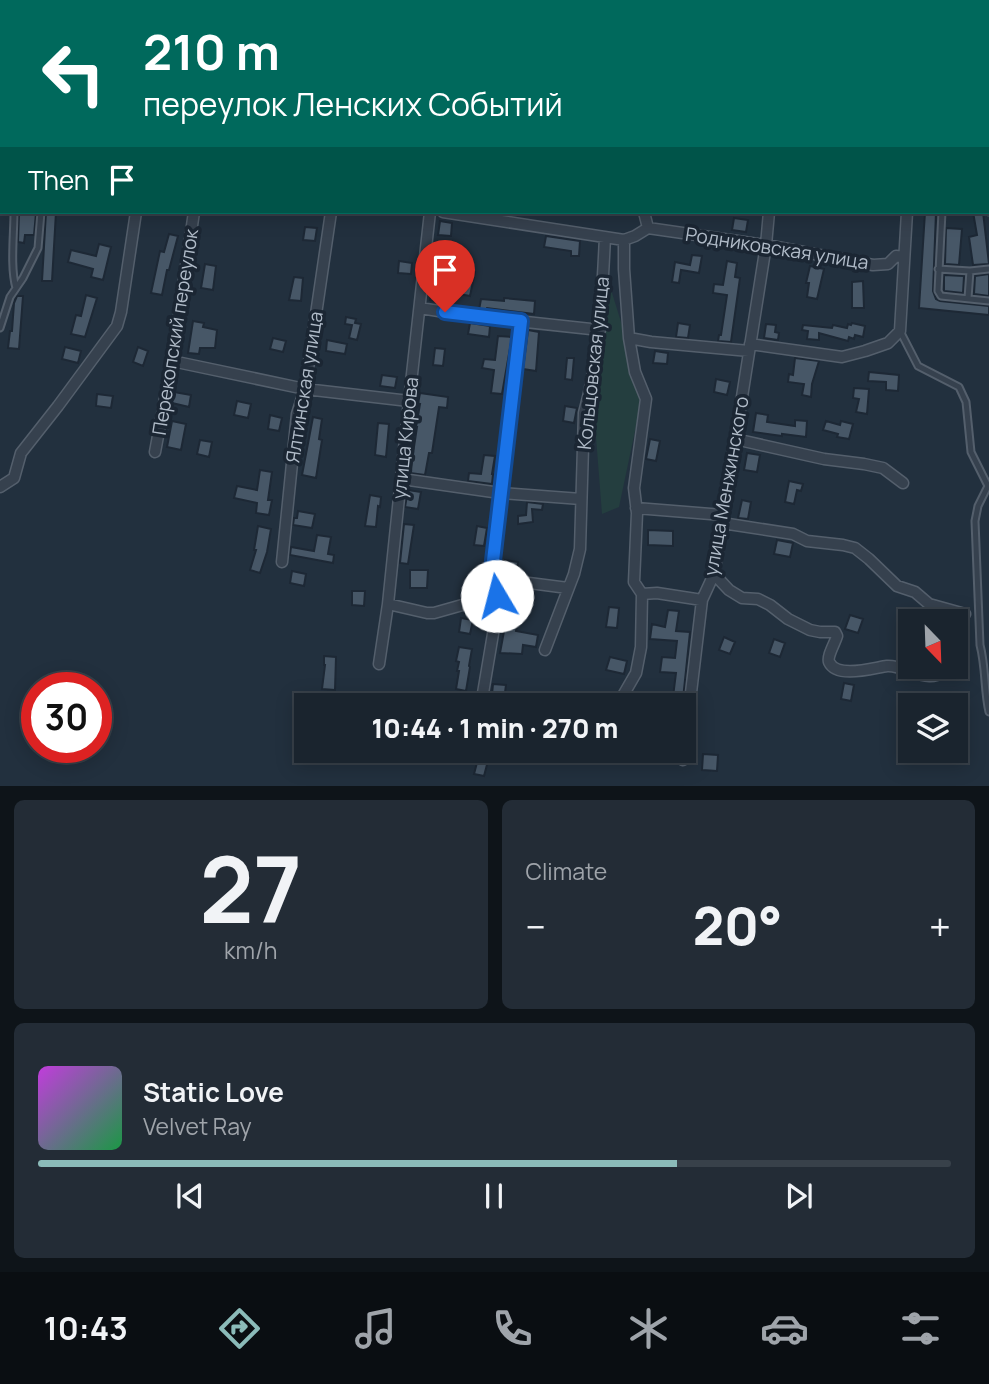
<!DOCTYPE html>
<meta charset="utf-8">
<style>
:root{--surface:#1a242e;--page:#232c36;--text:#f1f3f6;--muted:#9fa4aa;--line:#38414a;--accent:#8bbbb9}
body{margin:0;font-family:Manrope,sans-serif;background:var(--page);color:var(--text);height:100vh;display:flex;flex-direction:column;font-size:26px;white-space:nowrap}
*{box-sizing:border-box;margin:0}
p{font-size:23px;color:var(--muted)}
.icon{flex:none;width:38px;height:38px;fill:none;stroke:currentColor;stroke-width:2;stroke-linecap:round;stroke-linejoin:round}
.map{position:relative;height:786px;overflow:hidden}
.panel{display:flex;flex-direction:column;gap:14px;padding:14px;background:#0e1419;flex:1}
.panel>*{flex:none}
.hud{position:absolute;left:0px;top:0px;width:990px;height:214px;box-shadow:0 4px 18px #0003,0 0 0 2px var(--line);background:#00695c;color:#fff;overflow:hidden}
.needle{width:46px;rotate:157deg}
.buttons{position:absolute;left:898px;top:609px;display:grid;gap:14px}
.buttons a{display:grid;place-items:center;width:70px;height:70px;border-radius:0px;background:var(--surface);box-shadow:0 4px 18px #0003,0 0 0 2px var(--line);font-size:35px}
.speed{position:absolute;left:21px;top:672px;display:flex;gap:14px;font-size:35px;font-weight:700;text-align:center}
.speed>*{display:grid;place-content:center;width:91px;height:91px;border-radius:50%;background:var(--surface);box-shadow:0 4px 18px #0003,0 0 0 2px var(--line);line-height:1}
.speed .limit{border:10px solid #d22;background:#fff;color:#111}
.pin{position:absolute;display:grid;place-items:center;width:60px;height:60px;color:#fff;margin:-72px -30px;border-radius:50% 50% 50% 0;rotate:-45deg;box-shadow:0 0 7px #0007}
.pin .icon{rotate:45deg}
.me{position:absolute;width:77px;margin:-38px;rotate:352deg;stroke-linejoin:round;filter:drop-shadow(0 0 5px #0008)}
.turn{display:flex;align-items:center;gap:24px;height:147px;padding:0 28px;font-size:32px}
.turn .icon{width:91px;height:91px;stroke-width:2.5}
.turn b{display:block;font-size:49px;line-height:60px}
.then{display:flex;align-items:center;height:66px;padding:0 28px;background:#0003;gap:14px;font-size:26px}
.big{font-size:52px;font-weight:800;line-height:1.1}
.panel .tile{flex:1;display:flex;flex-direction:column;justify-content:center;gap:10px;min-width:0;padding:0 24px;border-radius:10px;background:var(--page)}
.panel .dial{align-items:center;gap:0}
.dial b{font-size:91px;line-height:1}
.song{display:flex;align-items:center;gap:21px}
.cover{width:84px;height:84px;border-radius:10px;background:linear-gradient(135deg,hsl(290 70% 55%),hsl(140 70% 35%))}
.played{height:7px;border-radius:4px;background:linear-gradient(90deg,var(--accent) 70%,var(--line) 70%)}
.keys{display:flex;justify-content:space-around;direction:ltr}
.heat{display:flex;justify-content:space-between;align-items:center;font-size:38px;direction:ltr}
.panel .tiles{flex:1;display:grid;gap:14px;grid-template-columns:1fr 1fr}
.tile:last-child{grid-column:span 2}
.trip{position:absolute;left:294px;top:693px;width:402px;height:70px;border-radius:0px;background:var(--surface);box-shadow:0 4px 18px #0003,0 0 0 2px var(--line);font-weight:800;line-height:70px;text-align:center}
.dock{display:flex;height:112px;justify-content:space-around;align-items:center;background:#0a0e12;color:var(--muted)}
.dock .icon{width:49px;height:49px}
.dock .on{color:var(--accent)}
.dock b{font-size:32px;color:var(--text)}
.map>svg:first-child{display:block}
.green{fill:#243e3f}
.building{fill:#475767;stroke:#1d2835;stroke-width:2}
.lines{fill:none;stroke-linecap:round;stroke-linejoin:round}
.lane-casing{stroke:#545f6c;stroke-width:9}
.street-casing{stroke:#545f6c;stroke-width:13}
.lane{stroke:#36414e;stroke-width:5}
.street{stroke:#36414e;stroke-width:10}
.route-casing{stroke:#114b97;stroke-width:18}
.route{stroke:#1a73e8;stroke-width:12}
.labels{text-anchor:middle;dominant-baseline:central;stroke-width:7;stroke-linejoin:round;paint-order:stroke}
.street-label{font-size:19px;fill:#b1bcc9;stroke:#1b2633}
</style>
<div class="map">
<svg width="989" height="786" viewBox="0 0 989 786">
<rect width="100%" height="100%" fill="#22303e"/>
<path class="green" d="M 604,267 L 643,393 L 619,507 L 602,514 L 596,437 Z"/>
<path class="building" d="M 19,212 L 36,213 L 34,235 L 25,235 L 24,243 L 18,242 Z
M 46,212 L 56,212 L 52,281 L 42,281 Z
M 925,212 L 936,212 L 933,291 L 936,299 L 940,301 L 989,306 L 989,315 L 919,308 Z
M 973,212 L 983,212 L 989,264 L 973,265 L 969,237 L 977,235 Z
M 734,218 L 748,220 L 746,232 L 732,230 Z
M 440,221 L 452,223 L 451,236 L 438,235 Z
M 305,227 L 317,228 L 315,241 L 303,240 Z
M 946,228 L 962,229 L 959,265 L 945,264 Z
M 169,234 L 178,236 L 169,270 L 167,270 L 162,295 L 151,293 L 160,251 L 164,252 Z
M 546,236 L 580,241 L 579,256 L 571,256 L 571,251 L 544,247 Z
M 99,244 L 111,247 L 103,280 L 91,277 L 93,269 L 68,262 L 71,250 L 96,256 Z
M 692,255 L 702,256 L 699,273 L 681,270 L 679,283 L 672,282 L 675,262 L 690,265 Z
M 399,261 L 412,263 L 411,274 L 398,273 Z
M 727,261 L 737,263 L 735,277 L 740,278 L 731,342 L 718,341 L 719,335 L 721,335 L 727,295 L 713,293 L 714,284 L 723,285 Z
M 205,264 L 216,266 L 213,290 L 201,288 Z
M 810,266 L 824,269 L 817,299 L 807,297 L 809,283 L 806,283 Z
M 434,267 L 447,270 L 441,302 L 430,300 L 434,275 L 432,275 Z
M 451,268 L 475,272 L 470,296 L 459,294 L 462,279 L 450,277 Z
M 989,274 L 989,296 L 974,294 L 975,276 Z
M 944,275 L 964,276 L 963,293 L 944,291 Z
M 294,277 L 303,278 L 301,301 L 289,300 Z
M 863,281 L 864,308 L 852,308 L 852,282 Z
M 86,295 L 97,298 L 85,337 L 71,334 L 76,315 L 81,316 Z
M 17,296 L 23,296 L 19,349 L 8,348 L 10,331 L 12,331 L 14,303 Z
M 504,298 L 535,301 L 534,314 L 487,308 L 486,310 L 479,310 L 481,299 L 504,301 Z
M 346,317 L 356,319 L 355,323 L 361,324 L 357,340 L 349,338 L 352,325 L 345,324 Z
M 193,321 L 204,323 L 203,327 L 217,330 L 215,348 L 200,348 L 199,354 L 188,353 Z
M 470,323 L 490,326 L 489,337 L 468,334 Z
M 678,323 L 690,325 L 688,338 L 676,337 Z
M 852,323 L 865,326 L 863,337 L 855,335 L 854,339 L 849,337 L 848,341 L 819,333 L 819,340 L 807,339 L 808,331 L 802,330 L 803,325 L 832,328 L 833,325 L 847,328 L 848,324 L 851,325 Z
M 766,324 L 776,325 L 775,332 L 779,333 L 778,340 L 764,338 Z
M 528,330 L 539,332 L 536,371 L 523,369 Z
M 498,336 L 512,337 L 502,394 L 491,393 L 494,370 L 482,368 L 484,359 L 495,360 Z
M 273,338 L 286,341 L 283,352 L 270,349 Z
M 327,340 L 347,344 L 345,354 L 326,351 Z
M 65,347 L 81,351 L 78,363 L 62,359 Z
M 138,347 L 148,351 L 143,366 L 133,362 Z
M 435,348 L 445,349 L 443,366 L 433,365 Z
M 655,351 L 668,353 L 667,364 L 653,363 Z
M 567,358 L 574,358 L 572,380 L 565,379 Z
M 795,358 L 819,361 L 812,384 L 811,397 L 802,395 L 804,384 L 788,382 L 789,374 L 793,375 Z
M 869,372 L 899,375 L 898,391 L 886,390 L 886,382 L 868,381 Z
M 382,375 L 397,377 L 395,388 L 380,386 Z
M 716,379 L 730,382 L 727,395 L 714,392 Z
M 854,388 L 869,389 L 867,414 L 856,412 L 859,399 L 853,398 Z
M 174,392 L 191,395 L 189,407 L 172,403 Z
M 420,393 L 448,397 L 447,408 L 439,407 L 432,453 L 429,453 L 425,475 L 410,473 L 417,427 L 416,427 L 420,404 L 418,404 Z
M 97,394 L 113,396 L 111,408 L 96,406 Z
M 237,401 L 251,404 L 248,418 L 234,415 Z
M 565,406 L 577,408 L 574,423 L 563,421 Z
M 756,413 L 768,415 L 767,422 L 795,426 L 795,420 L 807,421 L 806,437 L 782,434 L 782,436 L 753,432 Z
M 270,415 L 282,418 L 279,431 L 268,429 Z
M 313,417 L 322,419 L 319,439 L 322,440 L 316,478 L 302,475 Z
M 172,421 L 186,424 L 181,450 L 167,447 Z
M 826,421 L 840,425 L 841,421 L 853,424 L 849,439 L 837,437 L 838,434 L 823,430 Z
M 378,423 L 389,424 L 386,457 L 375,455 Z
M 650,439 L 660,441 L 656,461 L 646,459 Z
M 200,440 L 212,442 L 209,457 L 197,454 Z
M 747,453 L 760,455 L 757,472 L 744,470 Z
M 484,455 L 495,456 L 492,474 L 493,474 L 492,484 L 468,481 L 469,473 L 481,474 Z
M 260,470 L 272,472 L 268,500 L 272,500 L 269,515 L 256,513 L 257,503 L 234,498 L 237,486 L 257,490 Z
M 789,481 L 803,484 L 801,491 L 797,490 L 794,504 L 785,502 Z
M 408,490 L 421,492 L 418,509 L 405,507 Z
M 370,495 L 381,497 L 380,507 L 378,506 L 376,527 L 365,526 Z
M 742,500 L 751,502 L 748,519 L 738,518 Z
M 527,502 L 543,504 L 542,510 L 532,509 L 533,522 L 518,524 L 518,516 L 526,515 Z
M 298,511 L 315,514 L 312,528 L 293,525 L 294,518 L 297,518 Z
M 404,524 L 414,525 L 408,564 L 400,563 Z
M 258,526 L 271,529 L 267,552 L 260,573 L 250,570 L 256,550 L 254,550 Z
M 477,526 L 487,528 L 484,546 L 474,545 Z
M 648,530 L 673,531 L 673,546 L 648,545 Z
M 317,535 L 331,537 L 328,554 L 334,555 L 333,563 L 290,555 L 291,547 L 314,551 Z
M 777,540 L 793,543 L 790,557 L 774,554 Z
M 505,560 L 518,562 L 517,574 L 504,572 Z
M 410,570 L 428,570 L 427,588 L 410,588 Z
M 292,571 L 306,574 L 304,586 L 290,583 Z
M 352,591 L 365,591 L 364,606 L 352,605 Z
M 507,601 L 517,604 L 512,625 L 517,626 L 516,631 L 538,635 L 536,647 L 523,645 L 522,654 L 500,653 L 507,615 L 504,614 Z
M 609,607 L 619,608 L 617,628 L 606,627 Z
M 668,610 L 679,611 L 676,631 L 690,632 L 683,699 L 673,697 L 676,673 L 660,672 L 662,657 L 675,658 L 677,641 L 650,639 L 652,624 L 665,627 Z
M 850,615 L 863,619 L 858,633 L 845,629 Z
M 461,618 L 473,620 L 470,634 L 459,632 Z
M 724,637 L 735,642 L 730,654 L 719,650 Z
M 774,639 L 785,643 L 780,657 L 769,653 Z
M 459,647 L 472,649 L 469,666 L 470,667 L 466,691 L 456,689 L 459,671 L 457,671 L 459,662 L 456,661 Z
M 324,656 L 336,657 L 335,690 L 322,689 L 325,665 L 324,665 Z
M 610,657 L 627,661 L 624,674 L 606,670 Z
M 844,683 L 854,685 L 851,701 L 841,699 Z
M 493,684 L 506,685 L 504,700 L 500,700 L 499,705 L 491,705 Z
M 703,754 L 718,755 L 717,771 L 702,770 Z
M 479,755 L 489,757 L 484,776 L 474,774 Z"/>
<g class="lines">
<defs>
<path id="lane" d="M 989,211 L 989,212
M 14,212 C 14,234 10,268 16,288
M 942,212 L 938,291 L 941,296 L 989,301
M 938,269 L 970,271 L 989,269
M 968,298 L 970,271
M 0,328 L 10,297 L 23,278 L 38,248 L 41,212
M 900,331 L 918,366 L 959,387 L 966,402 L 971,452 L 988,486 L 978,506 L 975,521 L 980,645 C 986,668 984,691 989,712"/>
<path id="street" d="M 39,2 L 39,0
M 110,2 L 110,0
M 283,2 L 284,0
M 459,2 L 460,0
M 662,2 L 662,0
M 791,2 L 792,0
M 929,2 L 929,0
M 443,212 L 624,240 L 635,236 L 648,228 L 766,245 L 873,265 L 888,264 L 896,256 L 904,257
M 644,212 L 648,228
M 420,308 L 470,316 L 600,330
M 629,338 L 651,342 L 749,351
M 750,344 L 842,357 L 865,351 L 888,343 L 900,331 L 907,212
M 172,361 L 305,389 L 409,401
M 735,439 L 824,459 L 864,464 L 883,468 L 903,483
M 155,452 L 172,361 L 194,212
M 402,479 L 500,493 L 581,499
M 0,487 L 14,478 L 21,453 L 58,406 L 117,326 L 121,312 L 136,212
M 636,508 L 723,515
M 722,523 L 793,534 L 807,541 L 843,545 L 855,548 L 869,559 L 897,586 L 915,592 L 929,604 L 965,614
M 282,562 L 297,414 L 305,389 L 331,212
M 714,574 L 729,590 L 742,598 L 758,599 L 770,605 L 788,619 L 810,630 L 820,632 L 835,632 L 837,636 C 835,643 827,656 829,662 C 837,679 873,668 887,666 C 901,665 915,676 929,676 C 941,677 944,669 954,668
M 642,594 L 657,593 L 702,600
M 388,604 L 427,613 L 434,613 L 473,602 L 479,598 L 491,578 L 568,588
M 545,650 L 574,574 L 580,549 L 584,413 C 600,356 602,296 605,237
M 379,664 L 388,604 L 409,401 L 430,212
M 481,705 L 495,622 L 497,596 L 491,578 L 521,321
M 620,705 L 621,699 L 636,673 L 641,647 L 642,594 L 634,582 L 637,513 L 634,488 L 646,399 L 635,372 L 629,338 L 624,269 L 624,240
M 683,760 L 702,600 L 714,574 L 766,245 L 769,212"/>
</defs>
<use href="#lane" class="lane-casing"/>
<use href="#street" class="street-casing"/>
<use href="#lane" class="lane"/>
<use href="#street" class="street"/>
</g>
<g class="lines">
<defs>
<path id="route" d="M 445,312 L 521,321 L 491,578 L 497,596"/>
</defs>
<use href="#route" class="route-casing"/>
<use href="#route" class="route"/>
</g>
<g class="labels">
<g class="street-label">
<text transform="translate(777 248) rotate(9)">Родниковская улица</text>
<text transform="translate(175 332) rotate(-81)">Перекопский переулок</text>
<text transform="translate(593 363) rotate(-84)">Кольцовская улица</text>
<text transform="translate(304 387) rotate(-81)">Ялтинская улица</text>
<text transform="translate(405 438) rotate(-84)">улица Кирова</text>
<text transform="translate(726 486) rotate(-80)">улица Менжинского</text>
</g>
</g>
</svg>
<div class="buttons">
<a><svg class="needle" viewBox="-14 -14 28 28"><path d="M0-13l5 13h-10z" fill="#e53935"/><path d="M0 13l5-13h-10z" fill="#9fa4aa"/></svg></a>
<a><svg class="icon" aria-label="layers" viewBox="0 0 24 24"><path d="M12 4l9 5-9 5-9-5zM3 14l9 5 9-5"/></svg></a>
</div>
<div class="speed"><div class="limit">30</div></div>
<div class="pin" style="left:445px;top:312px;background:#d93025"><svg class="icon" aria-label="arrive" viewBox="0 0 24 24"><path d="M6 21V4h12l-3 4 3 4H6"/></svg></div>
<svg class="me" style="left:497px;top:596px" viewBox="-20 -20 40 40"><circle r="19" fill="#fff"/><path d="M0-13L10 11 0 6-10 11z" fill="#1a73e8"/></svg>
<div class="trip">10:44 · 1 min · 270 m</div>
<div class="hud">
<div class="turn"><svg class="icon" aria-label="left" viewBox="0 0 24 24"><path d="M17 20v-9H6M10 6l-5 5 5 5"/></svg><div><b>210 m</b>переулок Ленских Событий</div></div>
<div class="then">Then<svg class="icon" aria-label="arrive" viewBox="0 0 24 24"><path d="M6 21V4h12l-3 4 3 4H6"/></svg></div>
</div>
</div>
<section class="panel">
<div class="tiles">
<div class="tile dial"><b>27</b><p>km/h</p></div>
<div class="tile"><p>Climate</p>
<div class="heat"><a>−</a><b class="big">20°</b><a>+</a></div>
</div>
<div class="tile">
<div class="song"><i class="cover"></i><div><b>Static Love</b><p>Velvet Ray</p></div></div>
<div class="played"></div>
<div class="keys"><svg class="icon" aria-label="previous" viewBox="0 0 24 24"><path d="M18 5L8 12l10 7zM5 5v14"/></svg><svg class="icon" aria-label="pause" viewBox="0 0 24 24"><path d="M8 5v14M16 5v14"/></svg><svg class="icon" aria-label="next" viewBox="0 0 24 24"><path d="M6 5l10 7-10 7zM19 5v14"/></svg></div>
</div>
</div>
</section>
<nav class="dock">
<b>10:43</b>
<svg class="icon on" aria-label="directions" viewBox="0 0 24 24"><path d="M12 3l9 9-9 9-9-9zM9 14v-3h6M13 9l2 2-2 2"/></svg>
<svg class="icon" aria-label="music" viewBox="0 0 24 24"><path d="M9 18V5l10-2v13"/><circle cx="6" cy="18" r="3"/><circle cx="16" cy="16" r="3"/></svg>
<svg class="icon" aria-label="phone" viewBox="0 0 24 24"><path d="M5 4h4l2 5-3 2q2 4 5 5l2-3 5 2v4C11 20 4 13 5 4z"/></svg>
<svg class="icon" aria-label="climate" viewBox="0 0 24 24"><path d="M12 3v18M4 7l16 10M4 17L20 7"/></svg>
<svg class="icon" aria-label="car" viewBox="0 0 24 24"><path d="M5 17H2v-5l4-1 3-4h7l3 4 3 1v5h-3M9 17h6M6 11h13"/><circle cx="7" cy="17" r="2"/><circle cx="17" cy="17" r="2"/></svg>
<svg class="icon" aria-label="filters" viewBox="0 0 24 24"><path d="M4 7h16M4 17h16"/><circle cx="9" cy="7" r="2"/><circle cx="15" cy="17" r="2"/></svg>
</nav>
